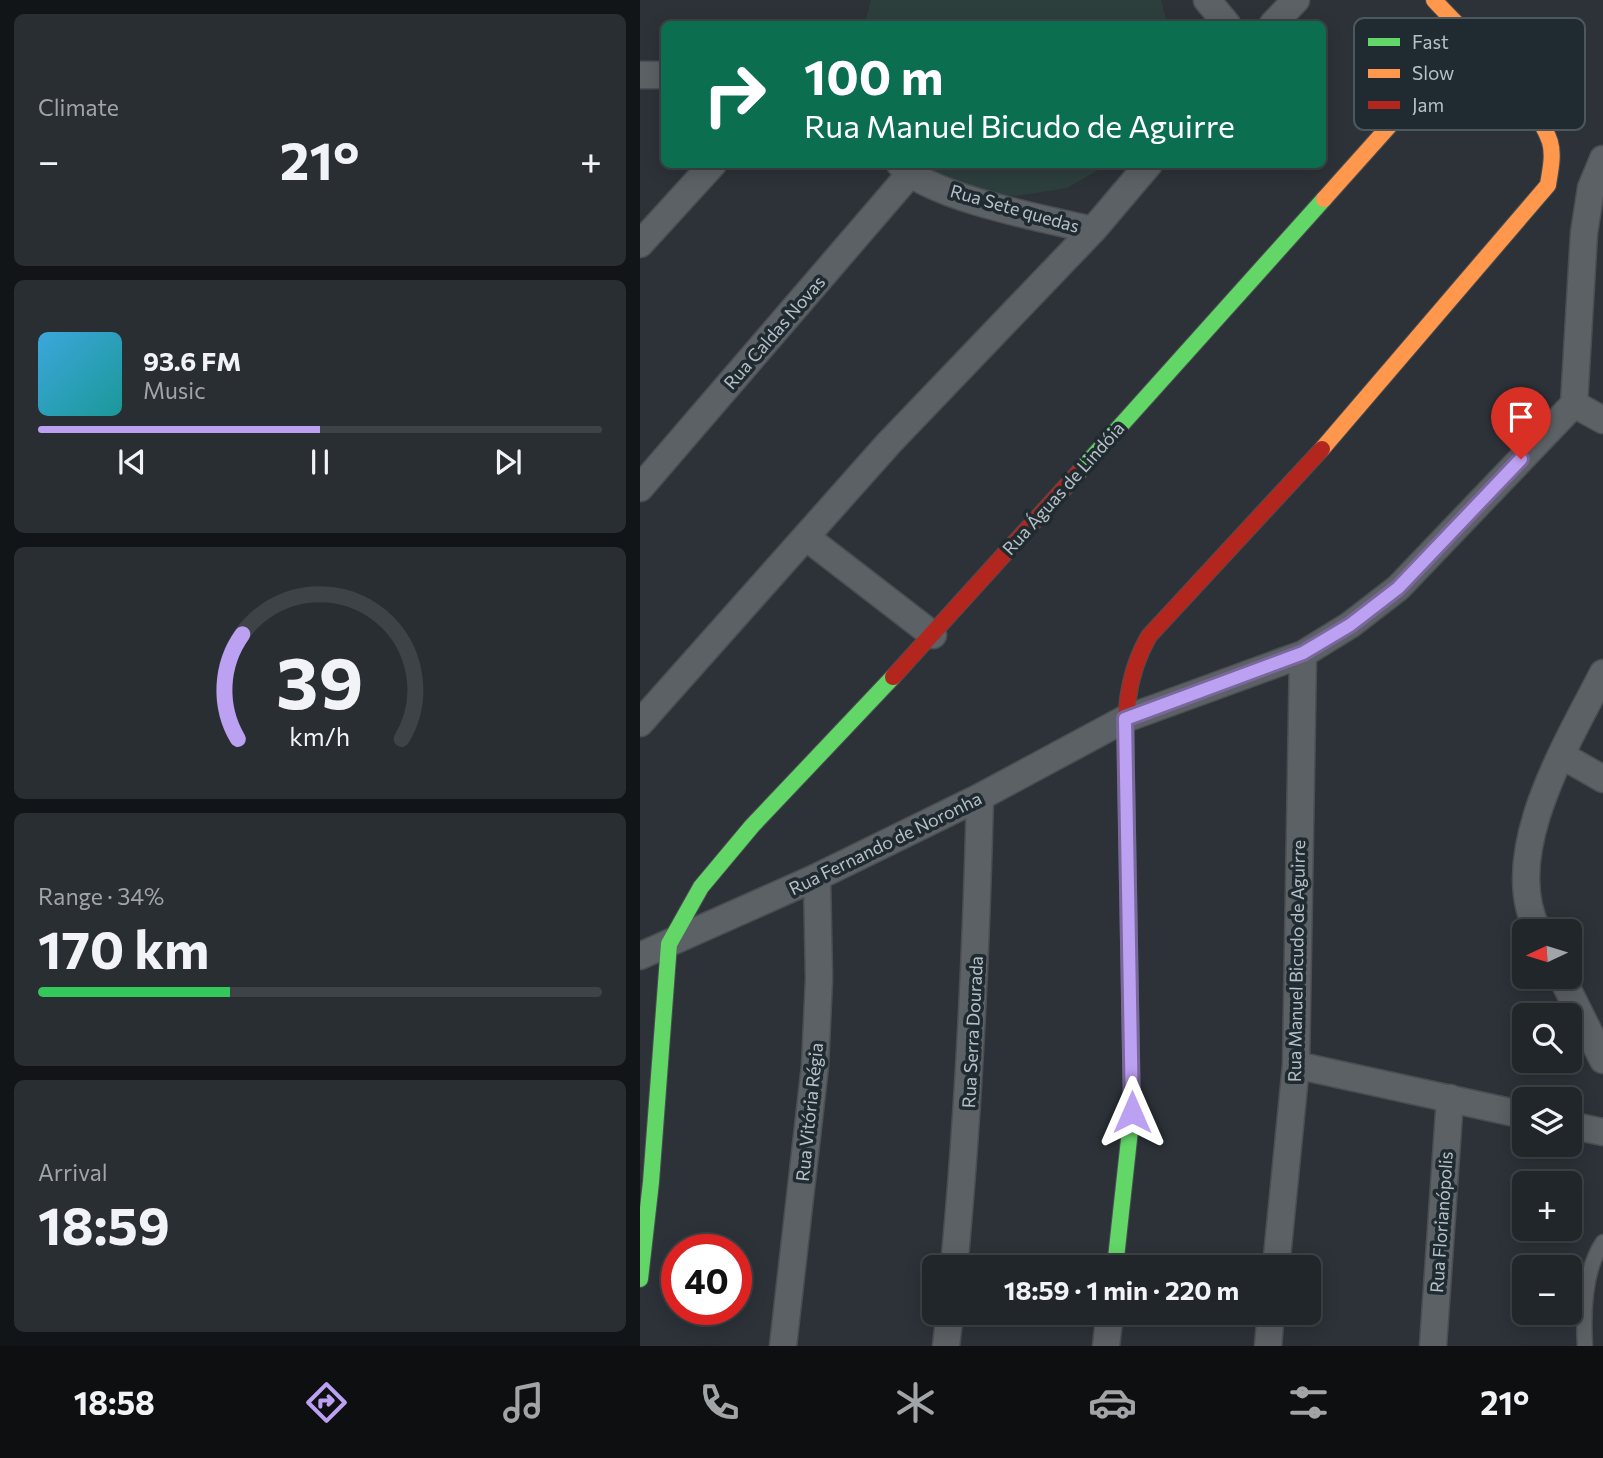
<!DOCTYPE html>
<meta charset="utf-8">
<style>
:root{--surface:#21262a;--page:#292e32;--text:#f1f3f6;--muted:#a2a5a8;--line:#3e4347;--accent:#bca0f2}
body{margin:0;font-family:Commissioner,sans-serif;background:var(--page);color:var(--text);height:100vh;display:flex;flex-direction:column;font-size:26px;white-space:nowrap}
*{box-sizing:border-box;margin:0}
p{font-size:23px;color:var(--muted)}
.icon{flex:none;width:38px;height:38px;fill:none;stroke:currentColor;stroke-width:2;stroke-linecap:round;stroke-linejoin:round}
.map{position:relative;flex:1;overflow:hidden}
.side{display:flex;flex-direction:column;gap:14px;padding:14px;background:#121517;width:640px}
.side>*{flex:none}
.guide{position:absolute;left:21px;top:21px;width:665px;height:147px;border-radius:10px;box-shadow:0 4px 18px #0003,0 0 0 2px var(--line);background:#0b6e4f;color:#fff;overflow:hidden}
.needle{width:46px;rotate:266deg}
.buttons{position:absolute;left:872px;top:919px;display:grid;gap:14px}
.buttons a{display:grid;place-items:center;width:70px;height:70px;border-radius:10px;background:var(--surface);box-shadow:0 4px 18px #0003,0 0 0 2px var(--line);font-size:35px}
.speed{position:absolute;left:21px;top:1234px;display:flex;gap:14px;font-size:35px;font-weight:700;text-align:center}
.speed>*{display:grid;place-content:center;width:91px;height:91px;border-radius:50%;background:var(--surface);box-shadow:0 4px 18px #0003,0 0 0 2px var(--line);line-height:1}
.speed .limit{border:10px solid #d22;background:#fff;color:#111}
.pin{position:absolute;display:grid;place-items:center;width:60px;height:60px;color:#fff;margin:-72px -30px;border-radius:50% 50% 50% 0;rotate:-45deg;box-shadow:0 0 7px #0007}
.pin .icon{rotate:45deg}
.me{position:absolute;width:77px;margin:-38px;rotate:0deg;stroke-linejoin:round;filter:drop-shadow(0 0 5px #0008)}
.turn{display:flex;align-items:center;gap:24px;height:147px;padding:0 28px;font-size:32px}
.turn .icon{width:91px;height:91px;stroke-width:2.5}
.turn b{display:block;font-size:49px;line-height:60px}
.big{font-size:52px;font-weight:700;line-height:1.1}
.side .tile{flex:1;display:flex;flex-direction:column;justify-content:center;gap:10px;min-width:0;padding:0 24px;border-radius:10px;background:var(--page)}
.side .dial{align-items:center;gap:0}
.dial svg{height:182px;overflow:visible;fill:none;stroke:var(--line);stroke-width:7;stroke-linecap:round;text-anchor:middle}
.dial text{fill:var(--text);stroke:none}
.song{display:flex;align-items:center;gap:21px}
.cover{width:84px;height:84px;border-radius:10px;background:linear-gradient(135deg,hsl(200 70% 55%),hsl(180 70% 35%))}
.played{height:7px;border-radius:4px;background:linear-gradient(90deg,var(--accent) 50%,var(--line) 50%)}
.keys{display:flex;justify-content:space-around;direction:ltr}
.heat{display:flex;justify-content:space-between;align-items:center;font-size:38px;direction:ltr}
.charge{height:10px;border-radius:5px;background:linear-gradient(90deg,#34c759 34%,var(--line) 0)}
.trip{position:absolute;left:282px;top:1255px;width:399px;height:70px;border-radius:10px;background:var(--surface);box-shadow:0 4px 18px #0003,0 0 0 2px var(--line);font-weight:700;line-height:70px;text-align:center}
.tab-bar{display:flex;height:112px;justify-content:space-around;align-items:center;background:#0d0f11;color:var(--muted)}
.tab-bar .icon{width:49px;height:49px}
.tab-bar .active{color:var(--accent)}
.tab-bar b{font-size:32px;color:var(--text)}
main{display:flex;flex:1;min-height:0}
.map>svg:first-child{display:block}
.green{fill:#2d3f3d}
.lines{fill:none;stroke-linecap:round;stroke-linejoin:round}
.lane-casing{stroke:#4a4e52;stroke-width:17}
.street-casing{stroke:#4a4e52;stroke-width:29}
.fast-casing{stroke:#4a4e52;stroke-width:18}
.slow-casing{stroke:#4a4e52;stroke-width:18}
.jam-casing{stroke:#4a4e52;stroke-width:18}
.lane{stroke:#5c6165;stroke-width:14}
.street{stroke:#5c6165;stroke-width:26}
.fast{stroke:#63d668;stroke-width:16}
.slow{stroke:#ff974d;stroke-width:16}
.jam{stroke:#b3261e;stroke-width:16}
.route-casing{stroke:#7a689d;stroke-width:18}
.route{stroke:#bca0f2;stroke-width:12}
.labels{text-anchor:middle;dominant-baseline:central;stroke-width:7;stroke-linejoin:round;paint-order:stroke}
.street-label{font-size:18px;fill:#b7c0c7;stroke:#202a31}
.key{fill:#202a31;stroke:#4d575e;stroke-width:2}
.key-label{font-size:19px;fill:#b7c0c7}
</style>
<main>
<section class="side">
<div class="tile"><p>Climate</p>
<div class="heat"><a>−</a><b class="big">21°</b><a>+</a></div>
</div>
<div class="tile">
<div class="song"><i class="cover"></i><div><b>93.6 FM</b><p>Music</p></div></div>
<div class="played"></div>
<div class="keys"><svg class="icon" aria-label="previous" viewBox="0 0 24 24"><path d="M18 5L8 12l10 7zM5 5v14"/></svg><svg class="icon" aria-label="pause" viewBox="0 0 24 24"><path d="M8 5v14M16 5v14"/></svg><svg class="icon" aria-label="next" viewBox="0 0 24 24"><path d="M6 5l10 7-10 7zM19 5v14"/></svg></div>
</div>
<div class="tile dial"><svg viewBox="0 0 100 80">
<path d="M14 69A42 42 0 1 1 86 69"/>
<path d="M14 69A42 42 0 0 1 16 23" stroke="#bca0f2"/>
<text x="50" y="56" font-size="32" font-weight="700">39</text>
<text x="50" y="72" font-size="11">km/h</text>
</svg></div>
<div class="tile"><p>Range · 34%</p><b class="big">170 km</b><div class="charge"></div></div>
<div class="tile"><p>Arrival</p><b class="big">18:59</b></div>
</section>
<div class="map">
<svg width="963" height="1346" viewBox="0 0 963 1346">
<rect width="100%" height="100%" fill="#2c3238"/>
<path class="green" d="M 231,0 L 521,0 L 527,24 L 225,24 Z
M 284,165 L 467,165 L 427,188 L 376,196 L 324,188 Z"/>
<g class="lines">
<defs>
<path id="lane" d="M 945,1346 C 943,1313 944,1270 963,1242"/>
<path id="street" d="M 567,0 L 587,24
M 633,24 L 656,0
M 0,75 L 24,75
M 260,164 C 287,197 409,220 453,230 L 509,164
M 0,244 L 73,164
M 934,404 L 963,420
M 0,488 L 269,175
M 166,537 L 293,635
M 0,723 L 249,443 L 453,230
M 921,755 L 963,779
M 898,931 C 858,854 928,742 963,673
M 0,956 L 177,877 L 340,797 L 485,719 L 663,654
M 921,976 L 963,1060
M 656,1065 L 884,1115
M 929,1125 L 963,1132
M 314,1267 C 329,1110 336,954 340,797
M 636,1267 L 656,1065 L 663,654 L 710,625 L 758,588 L 934,404 L 944,233 L 951,188 L 963,159
M 143,1346 L 175,1066 L 179,979 L 177,877
M 306,1346 L 310,1312
M 466,1346 L 470,1312
M 628,1346 L 631,1312
M 793,1346 L 810,1098"/>
<path id="fast" d="M 439,472 L 684,199
M 475,1267 L 492,1112 L 486,770
M 0,1279 L 11,1182 L 29,944 L 61,887 L 112,826 L 253,677"/>
<path id="slow" d="M 684,199 L 828,38
M 682,449 L 908,185 C 910,171 914,156 910,142 C 895,97 827,36 794,0"/>
<path id="jam" d="M 253,677 L 439,472
M 486,770 C 485,721 484,679 509,636 L 682,449"/>
</defs>
<use href="#lane" class="lane-casing"/>
<use href="#street" class="street-casing"/>
<use href="#fast" class="fast-casing"/>
<use href="#slow" class="slow-casing"/>
<use href="#jam" class="jam-casing"/>
<use href="#lane" class="lane"/>
<use href="#street" class="street"/>
<use href="#fast" class="fast"/>
<use href="#slow" class="slow"/>
<use href="#jam" class="jam"/>
</g>
<g class="lines">
<defs>
<path id="route" d="M 492,1112 L 485,719 L 663,653 L 710,625 L 758,588 L 881,459"/>
</defs>
<use href="#route" class="route-casing"/>
<use href="#route" class="route"/>
</g>
<g class="labels">
<g class="street-label">
<text transform="translate(375 208) rotate(16)">Rua Sete quedas</text>
<text transform="translate(134 332) rotate(-49)">Rua Caldas Novas</text>
<text transform="translate(423 488) rotate(-48)">Rua Águas de Lindóia</text>
<text transform="translate(245 843) rotate(-26)">Rua Fernando de Noronha</text>
<text transform="translate(656 961) rotate(-89)">Rua Manuel Bicudo de Aguirre</text>
<text transform="translate(332 1032) rotate(-87)">Rua Serra Dourada</text>
<text transform="translate(169 1112) rotate(-84)">Rua Vitória Régia</text>
<text transform="translate(801 1222) rotate(-86)">Rua Florianópolis</text>
</g>
</g>
<rect x="714" y="18" width="231" height="112" rx="10" class="key"/>
<rect x="728" y="38" width="32" height="8" fill="#63d668"/>
<rect x="728" y="69" width="32" height="9" fill="#ff974d"/>
<rect x="728" y="101" width="32" height="8" fill="#b3261e"/>
<g class="key-label">
<text x="772" y="49">Fast</text>
<text x="772" y="80">Slow</text>
<text x="772" y="112">Jam</text>
</g>
</svg>
<div class="buttons">
<a><svg class="needle" viewBox="-14 -14 28 28"><path d="M0-13l5 13h-10z" fill="#e53935"/><path d="M0 13l5-13h-10z" fill="#a2a5a8"/></svg></a>
<a><svg class="icon" aria-label="search" viewBox="0 0 24 24"><circle cx="10" cy="10" r="6"/><path d="M15 15l6 6"/></svg></a>
<a><svg class="icon" aria-label="layers" viewBox="0 0 24 24"><path d="M12 4l9 5-9 5-9-5zM3 14l9 5 9-5"/></svg></a>
<a>+</a>
<a>−</a>
</div>
<div class="speed"><div class="limit">40</div></div>
<div class="pin" style="left:881px;top:459px;background:#d93025"><svg class="icon" aria-label="arrive" viewBox="0 0 24 24"><path d="M6 21V4h12l-3 4 3 4H6"/></svg></div>
<svg class="me" style="left:492px;top:1112px" viewBox="-20 -20 40 40"><path d="M0-17L14 15 0 8-14 15z" fill="#bca0f2" stroke="#fff" stroke-width="4"/></svg>
<div class="trip">18:59 · 1 min · 220 m</div>
<div class="guide">
<div class="turn"><svg class="icon" aria-label="right" viewBox="0 0 24 24"><path d="M7 20v-9h11M14 6l5 5-5 5"/></svg><div><b>100 m</b>Rua Manuel Bicudo de Aguirre</div></div>
</div>
</div>
</main>
<nav class="tab-bar">
<b>18:58</b>
<svg class="icon active" aria-label="directions" viewBox="0 0 24 24"><path d="M12 3l9 9-9 9-9-9zM9 14v-3h6M13 9l2 2-2 2"/></svg>
<svg class="icon" aria-label="music" viewBox="0 0 24 24"><path d="M9 18V5l10-2v13"/><circle cx="6" cy="18" r="3"/><circle cx="16" cy="16" r="3"/></svg>
<svg class="icon" aria-label="phone" viewBox="0 0 24 24"><path d="M5 4h4l2 5-3 2q2 4 5 5l2-3 5 2v4C11 20 4 13 5 4z"/></svg>
<svg class="icon" aria-label="climate" viewBox="0 0 24 24"><path d="M12 3v18M4 7l16 10M4 17L20 7"/></svg>
<svg class="icon" aria-label="car" viewBox="0 0 24 24"><path d="M5 17H2v-5l4-1 3-4h7l3 4 3 1v5h-3M9 17h6M6 11h13"/><circle cx="7" cy="17" r="2"/><circle cx="17" cy="17" r="2"/></svg>
<svg class="icon" aria-label="filters" viewBox="0 0 24 24"><path d="M4 7h16M4 17h16"/><circle cx="9" cy="7" r="2"/><circle cx="15" cy="17" r="2"/></svg>
<b>21°</b>
</nav>
